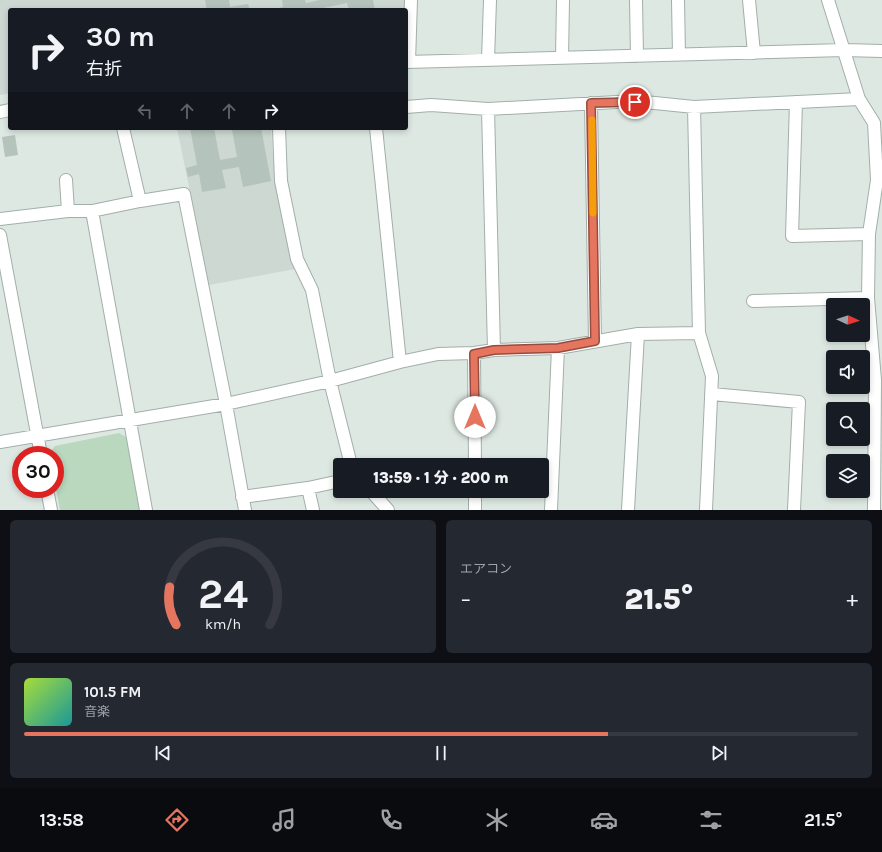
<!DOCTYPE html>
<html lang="ja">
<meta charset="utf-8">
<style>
:root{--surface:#171b24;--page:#242831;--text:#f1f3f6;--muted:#9ea1a6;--line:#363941;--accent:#e5755f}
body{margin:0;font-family:Karla,"Noto Sans JP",sans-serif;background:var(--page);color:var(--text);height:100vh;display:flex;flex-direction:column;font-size:15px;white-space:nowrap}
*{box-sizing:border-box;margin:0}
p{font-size:13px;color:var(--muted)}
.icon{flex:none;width:22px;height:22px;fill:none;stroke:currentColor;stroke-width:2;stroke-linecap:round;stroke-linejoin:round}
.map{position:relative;height:510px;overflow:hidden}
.panel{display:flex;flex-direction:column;gap:10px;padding:10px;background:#0d0f14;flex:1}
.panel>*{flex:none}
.guide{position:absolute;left:8px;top:8px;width:400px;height:122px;border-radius:4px;box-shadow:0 2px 6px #0003;background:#171b24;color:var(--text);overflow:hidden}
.needle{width:26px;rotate:94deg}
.buttons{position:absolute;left:826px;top:298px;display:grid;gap:8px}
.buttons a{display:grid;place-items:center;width:44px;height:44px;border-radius:4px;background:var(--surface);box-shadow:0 2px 6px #0003;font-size:20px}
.speed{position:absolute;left:12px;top:446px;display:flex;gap:8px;font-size:20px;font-weight:700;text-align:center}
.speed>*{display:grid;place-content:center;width:52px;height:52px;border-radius:50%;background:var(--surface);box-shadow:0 2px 6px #0003;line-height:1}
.speed .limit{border:6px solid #d22;background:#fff;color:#111}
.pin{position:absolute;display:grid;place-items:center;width:34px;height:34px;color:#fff;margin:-17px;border:2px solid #fff;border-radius:50%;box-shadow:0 1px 4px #0007}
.me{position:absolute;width:44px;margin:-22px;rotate:0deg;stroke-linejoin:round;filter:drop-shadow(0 0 3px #0008)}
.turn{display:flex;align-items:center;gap:14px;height:84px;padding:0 12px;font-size:18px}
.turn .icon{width:52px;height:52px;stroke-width:2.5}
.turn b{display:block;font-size:28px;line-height:34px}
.lanes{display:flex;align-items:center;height:38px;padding:0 12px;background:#0003;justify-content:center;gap:20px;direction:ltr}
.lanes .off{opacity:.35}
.big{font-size:30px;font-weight:800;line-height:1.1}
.panel .card{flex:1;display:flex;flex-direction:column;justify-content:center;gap:6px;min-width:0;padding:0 14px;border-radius:6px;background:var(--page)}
.panel .dial{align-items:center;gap:0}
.dial svg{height:104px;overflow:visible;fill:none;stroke:var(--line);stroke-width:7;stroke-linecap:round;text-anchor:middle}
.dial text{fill:var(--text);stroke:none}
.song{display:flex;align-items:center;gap:12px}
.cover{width:48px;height:48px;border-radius:6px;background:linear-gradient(135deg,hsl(80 70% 55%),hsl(180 70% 35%))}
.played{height:4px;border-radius:2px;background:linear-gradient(90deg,var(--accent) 70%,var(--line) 70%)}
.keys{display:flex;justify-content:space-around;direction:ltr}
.heat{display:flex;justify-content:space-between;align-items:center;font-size:22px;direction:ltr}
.panel .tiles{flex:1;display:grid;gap:10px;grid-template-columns:1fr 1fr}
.card:last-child{grid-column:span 2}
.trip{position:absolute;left:333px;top:458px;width:216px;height:40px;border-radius:4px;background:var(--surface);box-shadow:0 2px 6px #0003;font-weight:800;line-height:40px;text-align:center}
.tab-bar{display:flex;height:64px;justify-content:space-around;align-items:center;background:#090b0e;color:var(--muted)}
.tab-bar .icon{width:28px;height:28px}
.tab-bar .on{color:var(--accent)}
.tab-bar b{font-size:18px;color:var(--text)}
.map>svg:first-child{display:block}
.built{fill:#cdd8d2}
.green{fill:#b9d8be}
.building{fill:#b4c3bc}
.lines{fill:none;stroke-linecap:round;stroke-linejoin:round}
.minor-casing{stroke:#a2afa9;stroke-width:14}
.minor{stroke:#fff;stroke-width:12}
.route-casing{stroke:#954c3e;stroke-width:10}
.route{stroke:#e5755f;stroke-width:7}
.slow{stroke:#f59e0b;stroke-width:7}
</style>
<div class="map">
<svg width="882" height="510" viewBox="0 0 882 510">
<rect width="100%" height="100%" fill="#dee8e3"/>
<path class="built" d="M 0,0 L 409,0 L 406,10 L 10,10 L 10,93 L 0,95 Z
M 177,128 L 271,128 L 275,183 L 295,269 L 209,285 Z"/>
<path class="green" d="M 119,433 L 128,438 L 141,510 L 60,510 L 55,484 L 55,455 L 49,455 L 49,454 L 55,446 Z"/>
<path class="building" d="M 205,0 L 229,0 L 230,7 L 248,4 L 250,10 L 207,10 Z
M 282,0 L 305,0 L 306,3 L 320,0 L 373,0 L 375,10 L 349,10 L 347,3 L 313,10 L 270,10 L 283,7 Z
M 190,128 L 214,128 L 220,160 L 237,157 L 232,130 L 245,128 L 261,128 L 271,181 L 243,187 L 239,167 L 222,170 L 226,188 L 202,192 L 199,174 L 188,177 L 186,168 L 197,165 Z
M 15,135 L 18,155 L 5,157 L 2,137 Z"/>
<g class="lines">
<defs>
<path id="minor" d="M 636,0 L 637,56
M 678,0 L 679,55
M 749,0 L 754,53
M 828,0 L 859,99 L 874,123 L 877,180 L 869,234 L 868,298 L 875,380 L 874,510
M 562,58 L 563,0
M 488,60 L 490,0
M 406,62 L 844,50 L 882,51
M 409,62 L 411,0
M 796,102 L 792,236 L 869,234
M 591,103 L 595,341
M 406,107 L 431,105 L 488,109 L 635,101 L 694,107 L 859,99
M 694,107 L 699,333 L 712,376 L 706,510
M 488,109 L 494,350
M 0,112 L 10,110
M 123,128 L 140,201
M 279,128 L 281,181 L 297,259 L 312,290 L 330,381 L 351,465
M 376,128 L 400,362
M 66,180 L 68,211
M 92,211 L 146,510
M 0,219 L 68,211 L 92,211 L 140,201 L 184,194 L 226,404 L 245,510
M 0,235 L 41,455
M 753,301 L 868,298
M 474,353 L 475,465
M 712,394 L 799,402 L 794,510
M 0,442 L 226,404 L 330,381 L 400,362 L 438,354 L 474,353 L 494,350 L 558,348 L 638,334 L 699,333
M 308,488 L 313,510
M 47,489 L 51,510
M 371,491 L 388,510
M 475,491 L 475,510
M 242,497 L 308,488 L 340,481
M 551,510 L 558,348
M 628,510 L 638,334"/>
</defs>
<use href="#minor" class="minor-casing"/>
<use href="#minor" class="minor"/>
</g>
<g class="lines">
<defs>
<path id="route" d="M 475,417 L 474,354 L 494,350 L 558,348 L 595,341 L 591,103 L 635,102"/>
</defs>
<use href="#route" class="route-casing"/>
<use href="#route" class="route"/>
<path class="slow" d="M 592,120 L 593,213"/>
</g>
</svg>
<div class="buttons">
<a><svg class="needle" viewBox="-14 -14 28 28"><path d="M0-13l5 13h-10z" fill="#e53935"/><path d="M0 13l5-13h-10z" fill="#9ea1a6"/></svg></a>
<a><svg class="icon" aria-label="sound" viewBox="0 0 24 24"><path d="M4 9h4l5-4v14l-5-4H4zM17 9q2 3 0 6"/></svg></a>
<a><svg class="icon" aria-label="search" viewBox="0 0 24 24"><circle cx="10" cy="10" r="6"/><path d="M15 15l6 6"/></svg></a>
<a><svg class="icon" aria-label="layers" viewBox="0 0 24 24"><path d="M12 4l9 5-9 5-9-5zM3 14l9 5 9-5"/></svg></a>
</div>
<div class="speed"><div class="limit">30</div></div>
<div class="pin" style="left:635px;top:102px;background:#d93025"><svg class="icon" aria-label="arrive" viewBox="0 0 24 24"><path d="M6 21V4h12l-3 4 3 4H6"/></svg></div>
<svg class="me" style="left:475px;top:417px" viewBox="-20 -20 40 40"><circle r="19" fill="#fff"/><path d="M0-13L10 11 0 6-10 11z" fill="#e5755f"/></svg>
<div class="trip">13:59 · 1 分 · 200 m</div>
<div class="guide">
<div class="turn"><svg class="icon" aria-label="right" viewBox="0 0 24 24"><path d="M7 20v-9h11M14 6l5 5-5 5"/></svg><div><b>30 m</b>右折</div></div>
<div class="lanes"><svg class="icon off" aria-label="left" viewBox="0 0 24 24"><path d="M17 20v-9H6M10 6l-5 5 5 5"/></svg><svg class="icon off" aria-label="ahead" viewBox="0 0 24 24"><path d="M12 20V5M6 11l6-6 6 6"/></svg><svg class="icon off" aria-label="ahead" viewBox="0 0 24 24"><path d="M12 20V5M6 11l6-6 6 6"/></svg><svg class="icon" aria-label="right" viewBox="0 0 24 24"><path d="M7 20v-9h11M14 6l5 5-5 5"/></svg></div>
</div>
</div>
<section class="panel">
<div class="tiles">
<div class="card dial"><svg viewBox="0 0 100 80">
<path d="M14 69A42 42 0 1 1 86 69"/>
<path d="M14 69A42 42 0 0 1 9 40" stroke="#e5755f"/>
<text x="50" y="56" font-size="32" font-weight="700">24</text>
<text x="50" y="72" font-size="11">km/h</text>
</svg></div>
<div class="card"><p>エアコン</p>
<div class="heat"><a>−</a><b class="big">21.5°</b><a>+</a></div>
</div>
<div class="card">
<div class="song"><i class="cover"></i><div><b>101.5 FM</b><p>音楽</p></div></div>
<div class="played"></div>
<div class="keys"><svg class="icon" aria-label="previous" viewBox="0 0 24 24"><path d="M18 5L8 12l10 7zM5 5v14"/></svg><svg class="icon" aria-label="pause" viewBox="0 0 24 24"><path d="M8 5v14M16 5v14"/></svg><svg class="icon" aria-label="next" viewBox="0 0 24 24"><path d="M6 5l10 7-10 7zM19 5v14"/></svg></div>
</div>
</div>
</section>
<nav class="tab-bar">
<b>13:58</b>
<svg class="icon on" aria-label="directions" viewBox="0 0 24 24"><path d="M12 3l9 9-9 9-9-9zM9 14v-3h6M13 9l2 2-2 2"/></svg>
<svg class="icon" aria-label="music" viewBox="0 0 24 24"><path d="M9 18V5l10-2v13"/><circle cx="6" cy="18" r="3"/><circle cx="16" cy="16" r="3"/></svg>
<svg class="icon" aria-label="phone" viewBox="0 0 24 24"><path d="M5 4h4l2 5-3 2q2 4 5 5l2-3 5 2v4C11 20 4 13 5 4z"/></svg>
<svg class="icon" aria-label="climate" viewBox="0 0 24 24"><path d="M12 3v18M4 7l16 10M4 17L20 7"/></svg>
<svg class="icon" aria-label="car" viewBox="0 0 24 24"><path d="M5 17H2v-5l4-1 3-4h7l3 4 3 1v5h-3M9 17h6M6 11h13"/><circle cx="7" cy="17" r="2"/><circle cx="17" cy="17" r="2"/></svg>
<svg class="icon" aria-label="filters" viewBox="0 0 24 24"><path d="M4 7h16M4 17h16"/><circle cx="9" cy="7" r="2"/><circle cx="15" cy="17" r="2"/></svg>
<b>21.5°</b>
</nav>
